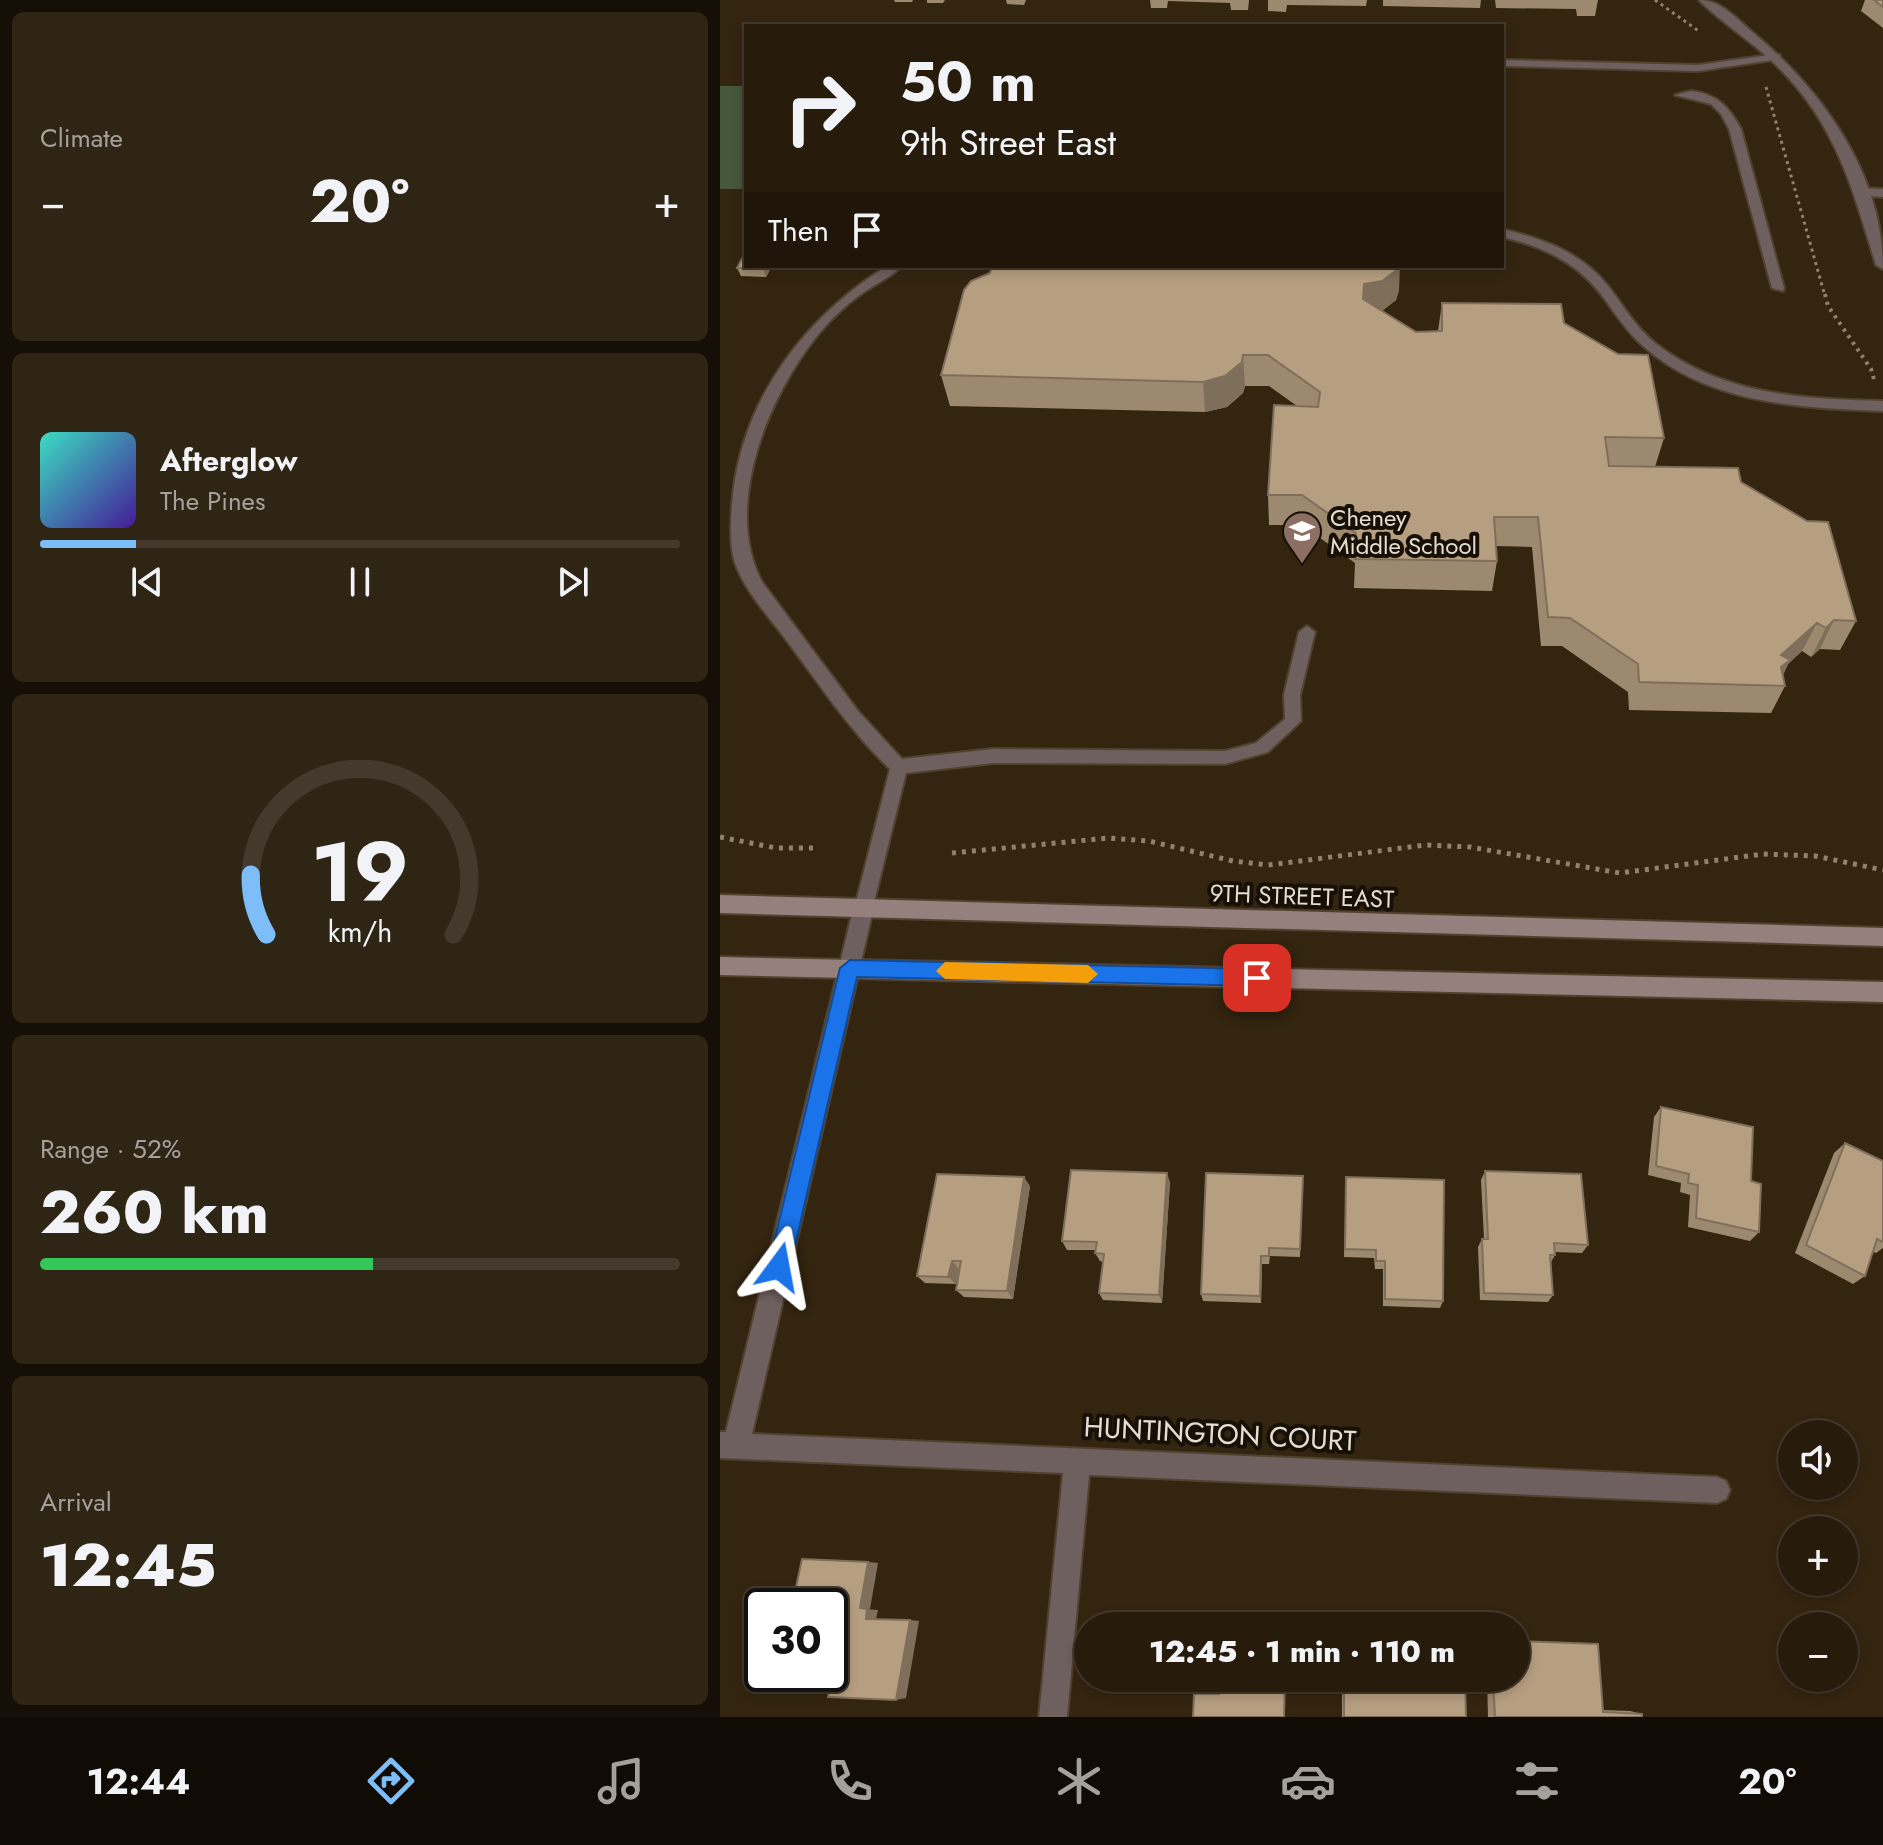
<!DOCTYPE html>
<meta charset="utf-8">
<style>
:root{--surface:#271c0c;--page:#2f2515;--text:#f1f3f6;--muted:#a4a19d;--line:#433a2d;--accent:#7dbef9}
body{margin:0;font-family:Jost,sans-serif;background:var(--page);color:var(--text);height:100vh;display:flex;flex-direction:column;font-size:30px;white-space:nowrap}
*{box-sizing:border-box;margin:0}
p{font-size:26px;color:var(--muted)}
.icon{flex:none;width:44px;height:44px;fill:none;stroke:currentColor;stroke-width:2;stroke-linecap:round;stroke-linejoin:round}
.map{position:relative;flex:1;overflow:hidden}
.drawer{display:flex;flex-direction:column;gap:12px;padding:12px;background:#150f07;width:720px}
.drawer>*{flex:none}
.hud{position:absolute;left:24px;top:24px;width:760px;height:244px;border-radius:0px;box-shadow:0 4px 12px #0003,0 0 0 2px var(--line);background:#271c0c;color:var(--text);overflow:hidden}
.controls{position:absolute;left:1058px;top:1420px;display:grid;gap:16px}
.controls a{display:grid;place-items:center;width:80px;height:80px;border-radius:50%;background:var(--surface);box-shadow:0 4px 12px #0003,0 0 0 2px var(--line);font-size:40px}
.speed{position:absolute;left:24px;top:1588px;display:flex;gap:16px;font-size:40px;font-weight:700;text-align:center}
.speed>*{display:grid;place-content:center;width:104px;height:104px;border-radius:50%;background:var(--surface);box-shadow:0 4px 12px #0003,0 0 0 2px var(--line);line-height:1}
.speed .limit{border:4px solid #111;border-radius:12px;background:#fff;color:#111}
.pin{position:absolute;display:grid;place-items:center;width:68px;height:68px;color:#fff;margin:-34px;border-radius:16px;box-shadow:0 4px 12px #0006}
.me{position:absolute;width:88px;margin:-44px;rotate:13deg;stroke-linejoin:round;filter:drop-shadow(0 0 6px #0008)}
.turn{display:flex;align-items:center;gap:28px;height:168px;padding:0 24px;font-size:36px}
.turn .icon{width:104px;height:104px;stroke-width:2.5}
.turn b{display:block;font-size:56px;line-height:68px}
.then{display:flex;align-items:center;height:76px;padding:0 24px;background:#0003;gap:16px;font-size:30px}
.big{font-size:60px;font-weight:800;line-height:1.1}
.drawer .tile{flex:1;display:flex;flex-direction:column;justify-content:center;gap:12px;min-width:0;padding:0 28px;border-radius:12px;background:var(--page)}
.drawer .dial{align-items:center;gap:0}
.dial svg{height:208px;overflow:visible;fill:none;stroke:var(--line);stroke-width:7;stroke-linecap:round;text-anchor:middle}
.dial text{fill:var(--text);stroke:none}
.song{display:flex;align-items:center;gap:24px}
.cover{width:96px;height:96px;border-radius:12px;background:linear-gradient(135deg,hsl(170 70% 55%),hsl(260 70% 35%))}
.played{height:8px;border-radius:4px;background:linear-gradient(90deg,var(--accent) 15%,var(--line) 15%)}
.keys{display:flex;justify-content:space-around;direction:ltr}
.heat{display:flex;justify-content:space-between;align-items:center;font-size:44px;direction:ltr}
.charge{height:12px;border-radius:6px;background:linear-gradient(90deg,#34c759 52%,var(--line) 0)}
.trip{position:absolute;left:354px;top:1612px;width:456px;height:80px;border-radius:40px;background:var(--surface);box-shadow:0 4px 12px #0003,0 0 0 2px var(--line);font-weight:800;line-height:80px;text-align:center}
.dock{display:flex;height:128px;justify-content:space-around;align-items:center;background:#100b05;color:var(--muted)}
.dock .icon{width:56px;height:56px}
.dock .selected{color:var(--accent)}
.dock b{font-size:36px;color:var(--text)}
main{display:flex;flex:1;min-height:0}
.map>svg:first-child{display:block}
.green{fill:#46573b}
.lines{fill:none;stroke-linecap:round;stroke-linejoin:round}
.service-casing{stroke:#50422f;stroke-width:4}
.minor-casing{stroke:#50422f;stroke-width:4}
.tertiary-casing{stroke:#50422f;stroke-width:4}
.secondary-casing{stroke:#50422f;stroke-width:4}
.path-far2{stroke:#8f8271;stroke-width:3;stroke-dasharray:3 4;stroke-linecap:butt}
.path-far1{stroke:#8f8271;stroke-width:4;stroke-dasharray:3 5;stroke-linecap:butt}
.path{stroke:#8f8271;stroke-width:5;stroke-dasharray:4 6;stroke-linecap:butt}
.service{fill:#6e605f;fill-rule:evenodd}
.minor{fill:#6e605f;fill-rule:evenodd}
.tertiary{fill:#6e605f;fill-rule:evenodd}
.secondary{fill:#96807d;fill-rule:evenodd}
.wall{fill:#9d896f}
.shaded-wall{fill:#7f6f5a}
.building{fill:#b69f81;stroke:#7f6f5a;stroke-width:2}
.route{fill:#1a73e8;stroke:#114b97;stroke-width:2}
.slow{fill:#f59e0b}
.labels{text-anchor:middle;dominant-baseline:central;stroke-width:8;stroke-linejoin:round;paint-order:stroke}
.poi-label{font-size:24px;fill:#e6dccf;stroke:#171007;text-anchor:start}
.street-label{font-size:24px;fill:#e6dccf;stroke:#171007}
.near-street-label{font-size:28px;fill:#e6dccf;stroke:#171007}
</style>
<main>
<section class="drawer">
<div class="tile"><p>Climate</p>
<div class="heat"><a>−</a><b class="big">20°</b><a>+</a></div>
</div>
<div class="tile">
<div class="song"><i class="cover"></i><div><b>Afterglow</b><p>The Pines</p></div></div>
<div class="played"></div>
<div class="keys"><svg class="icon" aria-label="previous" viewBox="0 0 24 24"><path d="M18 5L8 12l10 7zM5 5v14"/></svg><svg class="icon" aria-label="pause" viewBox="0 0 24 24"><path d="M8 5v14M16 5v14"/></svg><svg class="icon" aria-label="next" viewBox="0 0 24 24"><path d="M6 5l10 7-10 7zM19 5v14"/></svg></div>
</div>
<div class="tile dial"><svg viewBox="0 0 100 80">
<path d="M14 69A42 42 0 1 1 86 69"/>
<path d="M14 69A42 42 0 0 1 8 46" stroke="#7dbef9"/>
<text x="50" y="56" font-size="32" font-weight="700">19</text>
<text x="50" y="72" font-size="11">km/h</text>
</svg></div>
<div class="tile"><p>Range · 52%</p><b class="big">260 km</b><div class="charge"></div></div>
<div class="tile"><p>Arrival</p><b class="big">12:45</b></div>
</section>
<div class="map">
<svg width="1163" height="1717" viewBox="0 0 1163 1717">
<rect width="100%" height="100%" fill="#342510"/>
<path class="green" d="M 0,86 L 26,86 L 26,189 L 0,189 Z"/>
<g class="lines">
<defs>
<path id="service" d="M 1056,54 L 1060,55 L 1060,59 L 978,71 L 782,66 L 782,60 L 978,65 Z
M 971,91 C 997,94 1009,107 1021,129 L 1064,288 L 1063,291 L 1052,288 L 1009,129 L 1001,114 L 991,104 L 955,95 Z
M 782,229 C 823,239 861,252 888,286 C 903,305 916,328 935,343 C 1001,395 1083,399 1163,401 L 1163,411 C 1080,408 987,404 922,345 C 905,330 894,311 880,293 C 855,261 821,246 782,237 Z
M 167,266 L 182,266 C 172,276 159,282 147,290 C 134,298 121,310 110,321 C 53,382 0,503 42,582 L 138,711 L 182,759 L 273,749 L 505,751 L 536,743 L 565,719 L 564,695 L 579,632 L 587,626 L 595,632 L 580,695 L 581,721 L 548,752 L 505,764 L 273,763 L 186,773 L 152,910 L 150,916 L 143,918 L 136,916 L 134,910 L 170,769 C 130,731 100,685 67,641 C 50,618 23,589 14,560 C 9,540 11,514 13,494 C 24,396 86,317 167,266 Z"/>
<path id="minor" d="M 1139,188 L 1163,189 L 1163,197 L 1134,195 L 1134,189 Z
M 143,901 L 150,904 L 153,910 L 32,1434 L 997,1477 L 1006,1481 L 1010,1490 L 1006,1499 L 997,1503 L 369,1475 L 347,1717 L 319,1717 L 343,1473 L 0,1458 L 0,1432 L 6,1432 L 133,910 L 136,904 Z"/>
<path id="tertiary" d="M 979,0 C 1000,0 1015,17 1030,30 C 1101,89 1163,173 1163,269 L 1156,265 C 1132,187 1116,123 1055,64 C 1031,41 1002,23 979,0 Z"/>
<path id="secondary" d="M 0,895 L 1163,928 L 1163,946 L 0,913 Z
M 0,957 L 1163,982 L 1163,1002 L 0,975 Z"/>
</defs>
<use href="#service" class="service-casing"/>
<use href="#minor" class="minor-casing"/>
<use href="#tertiary" class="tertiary-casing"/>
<use href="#secondary" class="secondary-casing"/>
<path class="path-far2" d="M 935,0 L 980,32
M 1046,87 L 1105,296"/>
<path class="path-far1" d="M 1105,294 L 1108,306 L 1151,369 L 1155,383"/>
<path class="path" d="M 0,837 L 56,848 L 99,848
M 232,853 L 389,838 L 429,841 L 513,861 L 548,865 L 706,845 L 750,847 L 900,873 L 1043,854 L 1095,856 L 1163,870"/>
<use href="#service" class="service"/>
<use href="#minor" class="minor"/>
<use href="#tertiary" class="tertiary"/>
<use href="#secondary" class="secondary"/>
</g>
<path class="wall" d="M 174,0 L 193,0 L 192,2 L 175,2 Z
M 207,0 L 225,0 L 223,3 L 207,3 Z
M 286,0 L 306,0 L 304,5 L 287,4 Z
M 430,0 L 529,0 L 528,10 L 511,10 L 510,3 L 448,1 L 447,8 L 431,8 Z
M 548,0 L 647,0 L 646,6 L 567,5 L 566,12 L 548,11 Z
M 663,0 L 761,0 L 760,8 L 663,6 Z
M 775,0 L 878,0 L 875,16 L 857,16 L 856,9 L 776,8 Z
M 1145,0 L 1163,0 L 1163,28 L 1141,11 Z
M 26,266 L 52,266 L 46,277 L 21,276 L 17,268 Z
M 270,273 L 679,290 L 676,300 L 662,311 L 696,332 L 718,331 L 722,303 L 844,323 L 944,438 L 935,467 L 1021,482 L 1136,621 L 1120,650 L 1100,649 L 1091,657 L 1082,651 L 1068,664 L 1063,675 L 1065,686 L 1051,713 L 909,710 L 908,692 L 842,646 L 821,646 L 812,547 L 776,546 L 777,561 L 772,591 L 634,588 L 635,563 L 582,525 L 549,525 L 548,495 L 577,406 L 549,386 L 525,386 L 523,393 L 507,407 L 485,412 L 230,406 L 221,375 Z
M 941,1107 L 1031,1181 L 1039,1232 L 1030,1241 L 968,1227 L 970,1195 L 960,1192 L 961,1183 L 928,1175 L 934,1117 Z
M 1125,1143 L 1163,1161 L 1163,1248 L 1156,1253 L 1153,1252 L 1145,1276 L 1133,1284 L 1075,1253 L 1114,1153 Z
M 765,1171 L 868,1245 L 862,1253 L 835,1252 L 835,1255 L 831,1262 L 833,1295 L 828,1302 L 760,1300 L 758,1247 L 762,1239 L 764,1239 L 761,1180 Z
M 583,1176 L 580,1257 L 550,1256 L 549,1264 L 542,1264 L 541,1303 L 483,1301 L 481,1294 Z
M 626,1177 L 723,1301 L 720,1308 L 663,1306 L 663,1269 L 655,1269 L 654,1258 L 624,1257 Z
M 450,1182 L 442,1303 L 383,1300 L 379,1293 L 383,1262 L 380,1261 L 375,1253 L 376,1250 L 347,1250 L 342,1241 Z
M 310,1186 L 293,1299 L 244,1297 L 236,1290 L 239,1269 L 236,1284 L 205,1283 L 197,1276 Z
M 669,1678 L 745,1678 L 746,1717 L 622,1717 L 622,1680 L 669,1682 Z
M 767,1678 L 796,1678 L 883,1710 L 910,1711 L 922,1714 L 922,1717 L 768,1717 Z"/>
<path class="shaded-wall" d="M 44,266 L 52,266 L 46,277 L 43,268 Z
M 679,266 L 680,266 L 679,290 L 676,300 L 660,312 L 642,315 L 644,284 Z
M 523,355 L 525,386 L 523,393 L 507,407 L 485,412 L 483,382 Z
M 1114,620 L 1100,649 L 1091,657 L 1106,628 Z
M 1097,623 L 1082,651 L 1068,664 L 1058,685 L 1061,655 Z
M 447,1173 L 450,1182 L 442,1303 L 439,1295 Z
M 304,1177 L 310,1186 L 293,1299 L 287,1291 Z
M 541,1256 L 542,1264 L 541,1303 L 540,1296 Z
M 232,1261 L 239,1269 L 236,1284 L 228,1277 Z
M 148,1562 L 158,1563 L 150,1609 L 140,1608 Z
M 147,1609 L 158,1610 L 156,1619 L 146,1619 Z
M 190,1620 L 199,1621 L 186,1698 L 176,1700 Z"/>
<path class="building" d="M 1154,0 L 1163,0 L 1163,7 Z
M 26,251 L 26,266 L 44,266 L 43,268 L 17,268 Z
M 272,266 L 679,266 L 678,269 L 662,281 L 644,284 L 643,299 L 696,332 L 722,331 L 722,303 L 841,304 L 844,323 L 898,354 L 928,355 L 944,438 L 885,437 L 889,466 L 1018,468 L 1021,482 L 1087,521 L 1108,522 L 1136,621 L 1114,620 L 1106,628 L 1097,623 L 1061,655 L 1070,660 L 1061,667 L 1065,686 L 919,682 L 918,664 L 850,618 L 828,617 L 818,517 L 774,517 L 777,561 L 635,559 L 636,533 L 582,495 L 548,495 L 554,405 L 598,407 L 600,392 L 548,355 L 523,355 L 522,362 L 505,376 L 483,382 L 221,375 L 244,290 L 251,281 L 270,273 Z
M 941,1107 L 1033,1127 L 1031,1181 L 1041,1184 L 1039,1232 L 976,1218 L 978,1185 L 968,1183 L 969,1174 L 936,1166 Z
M 1125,1143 L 1163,1161 L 1163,1242 L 1157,1239 L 1145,1276 L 1086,1245 Z
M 351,1170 L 447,1173 L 439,1295 L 379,1293 L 384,1254 L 375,1253 L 377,1242 L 342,1241 Z
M 765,1171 L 861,1174 L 868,1245 L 834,1243 L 835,1255 L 830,1255 L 833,1295 L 764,1293 L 762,1239 L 768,1239 Z
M 486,1173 L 583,1176 L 580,1249 L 549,1248 L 549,1256 L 541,1256 L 540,1296 L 481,1294 Z
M 217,1174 L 304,1177 L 287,1291 L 236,1290 L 241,1261 L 232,1261 L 228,1277 L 197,1276 Z
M 626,1177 L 724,1180 L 723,1301 L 665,1299 L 665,1261 L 656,1261 L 656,1250 L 625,1249 Z
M 82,1559 L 148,1562 L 140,1608 L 147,1609 L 146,1619 L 190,1620 L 176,1700 L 108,1697 L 111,1678 L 58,1676 L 58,1674 L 110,1674 L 110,1606 L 72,1606 Z
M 514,1613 L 567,1614 L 567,1626 L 514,1626 Z
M 672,1618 L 743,1620 L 743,1626 L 672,1626 Z
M 796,1641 L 878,1644 L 883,1712 L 922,1714 L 922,1717 L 775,1717 L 773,1678 L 796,1678 Z
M 500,1678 L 565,1678 L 564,1717 L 473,1717 L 474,1694 L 499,1694 Z
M 673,1678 L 745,1678 L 746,1717 L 624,1717 L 624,1682 L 673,1683 Z"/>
<path class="route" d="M 130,960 L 537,969 L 546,978 L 537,986 L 137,977 L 70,1267 L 67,1275 L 59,1278 L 51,1275 L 48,1267 L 120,968 Z"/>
<path class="slow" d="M 225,962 L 368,965 L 378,974 L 368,983 L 225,979 L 216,971 Z"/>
<defs>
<symbol id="school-pin" viewBox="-11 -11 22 30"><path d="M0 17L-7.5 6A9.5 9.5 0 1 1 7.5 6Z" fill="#8d6e63" stroke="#171007"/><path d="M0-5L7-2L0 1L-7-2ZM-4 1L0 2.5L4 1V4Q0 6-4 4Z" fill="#fff"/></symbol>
</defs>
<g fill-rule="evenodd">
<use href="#school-pin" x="560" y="509" width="44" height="60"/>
</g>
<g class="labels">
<g class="poi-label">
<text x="610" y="517">Cheney<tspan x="610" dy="28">Middle School</tspan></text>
</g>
<g class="street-label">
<text transform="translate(582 896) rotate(2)">9TH STREET EAST</text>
</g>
<g class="near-street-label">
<text transform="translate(500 1434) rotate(3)">HUNTINGTON COURT</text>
</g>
</g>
</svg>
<div class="controls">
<a><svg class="icon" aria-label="sound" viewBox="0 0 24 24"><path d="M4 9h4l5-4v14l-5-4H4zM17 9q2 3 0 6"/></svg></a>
<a>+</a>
<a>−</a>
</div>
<div class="speed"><div class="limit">30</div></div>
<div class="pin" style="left:537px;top:978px;background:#d93025"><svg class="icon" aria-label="arrive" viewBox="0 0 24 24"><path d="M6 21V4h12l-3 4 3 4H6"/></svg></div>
<svg class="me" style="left:59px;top:1267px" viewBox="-20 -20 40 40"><path d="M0-17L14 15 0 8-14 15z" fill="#1a73e8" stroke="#fff" stroke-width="4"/></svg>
<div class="trip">12:45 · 1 min · 110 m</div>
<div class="hud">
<div class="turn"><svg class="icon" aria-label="right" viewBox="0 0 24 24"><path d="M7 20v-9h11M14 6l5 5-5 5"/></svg><div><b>50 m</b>9th Street East</div></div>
<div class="then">Then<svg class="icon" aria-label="arrive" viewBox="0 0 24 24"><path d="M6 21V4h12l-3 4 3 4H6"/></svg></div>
</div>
</div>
</main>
<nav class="dock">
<b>12:44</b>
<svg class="icon selected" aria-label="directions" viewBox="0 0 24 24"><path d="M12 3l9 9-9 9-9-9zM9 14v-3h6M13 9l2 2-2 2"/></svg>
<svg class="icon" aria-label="music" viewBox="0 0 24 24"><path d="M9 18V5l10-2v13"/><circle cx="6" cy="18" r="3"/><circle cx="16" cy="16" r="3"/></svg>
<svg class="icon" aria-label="phone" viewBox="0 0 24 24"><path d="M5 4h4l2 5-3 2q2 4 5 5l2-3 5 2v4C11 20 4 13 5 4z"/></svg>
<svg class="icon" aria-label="climate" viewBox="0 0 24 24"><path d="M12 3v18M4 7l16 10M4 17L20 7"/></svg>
<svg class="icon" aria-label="car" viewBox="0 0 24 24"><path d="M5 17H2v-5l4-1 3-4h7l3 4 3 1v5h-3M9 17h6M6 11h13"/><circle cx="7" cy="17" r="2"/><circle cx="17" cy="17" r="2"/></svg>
<svg class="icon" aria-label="filters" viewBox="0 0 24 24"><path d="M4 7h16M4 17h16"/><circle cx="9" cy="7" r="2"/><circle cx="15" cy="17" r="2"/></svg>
<b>20°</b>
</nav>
